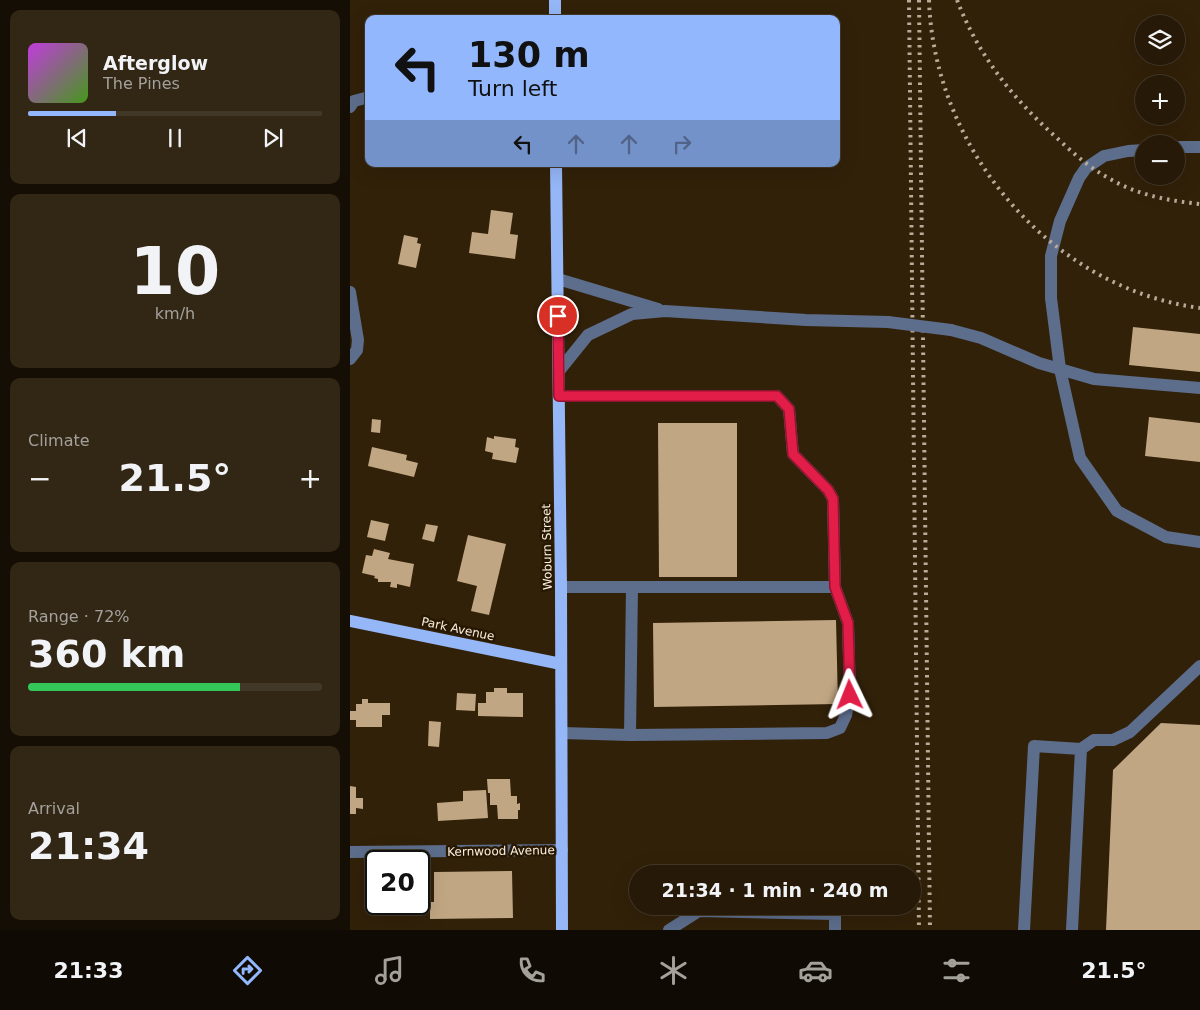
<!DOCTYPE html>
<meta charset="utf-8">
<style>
:root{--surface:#261907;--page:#322615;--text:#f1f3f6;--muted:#a4a09b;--line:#423828;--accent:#92b7fd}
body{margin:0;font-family:"DejaVu Sans",sans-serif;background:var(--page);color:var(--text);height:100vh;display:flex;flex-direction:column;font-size:19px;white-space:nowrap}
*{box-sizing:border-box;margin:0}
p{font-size:16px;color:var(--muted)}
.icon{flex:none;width:28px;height:28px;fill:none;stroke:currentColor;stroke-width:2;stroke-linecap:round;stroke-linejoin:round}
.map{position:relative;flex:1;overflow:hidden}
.panel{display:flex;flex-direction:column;gap:10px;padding:10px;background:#150e04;width:350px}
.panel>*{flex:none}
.guide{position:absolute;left:15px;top:15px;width:475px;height:152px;border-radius:10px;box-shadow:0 5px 20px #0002,0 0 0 1px var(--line);background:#92b7fd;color:#111;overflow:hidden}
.controls{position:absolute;left:785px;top:15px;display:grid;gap:10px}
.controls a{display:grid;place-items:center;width:50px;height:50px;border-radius:50%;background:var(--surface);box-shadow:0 5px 20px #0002,0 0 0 1px var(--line);font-size:25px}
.speed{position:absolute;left:15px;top:850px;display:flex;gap:10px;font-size:25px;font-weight:700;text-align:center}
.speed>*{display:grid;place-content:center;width:65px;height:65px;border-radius:50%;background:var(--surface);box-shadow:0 5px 20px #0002,0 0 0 1px var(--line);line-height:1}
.speed .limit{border:2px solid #111;border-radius:8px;background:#fff;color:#111}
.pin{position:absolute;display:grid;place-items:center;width:42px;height:42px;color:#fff;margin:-21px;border:2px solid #fff;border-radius:50%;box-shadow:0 1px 5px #0007}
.me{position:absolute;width:55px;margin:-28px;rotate:358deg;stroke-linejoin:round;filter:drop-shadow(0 0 4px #0008)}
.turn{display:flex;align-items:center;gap:18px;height:105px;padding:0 20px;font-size:22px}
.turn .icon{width:65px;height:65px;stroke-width:2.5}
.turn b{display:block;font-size:35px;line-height:42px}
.lanes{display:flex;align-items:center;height:48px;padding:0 20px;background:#0003;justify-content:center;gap:25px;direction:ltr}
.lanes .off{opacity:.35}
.big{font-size:38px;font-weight:800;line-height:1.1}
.panel .card{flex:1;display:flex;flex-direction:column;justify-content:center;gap:8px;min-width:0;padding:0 18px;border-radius:10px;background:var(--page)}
.panel .dial{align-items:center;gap:0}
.dial b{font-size:65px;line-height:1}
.song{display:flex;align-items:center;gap:15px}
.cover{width:60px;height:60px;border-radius:8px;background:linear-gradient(135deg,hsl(290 70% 55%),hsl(100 70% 35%))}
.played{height:5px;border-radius:2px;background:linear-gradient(90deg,var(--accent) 30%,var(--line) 30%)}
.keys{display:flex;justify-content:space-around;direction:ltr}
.heat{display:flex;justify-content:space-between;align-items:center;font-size:28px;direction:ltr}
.charge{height:8px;border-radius:4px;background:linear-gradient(90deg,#34c759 72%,var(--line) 0)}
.trip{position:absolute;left:279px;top:865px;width:292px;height:50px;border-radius:25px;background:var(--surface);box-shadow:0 5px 20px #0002,0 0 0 1px var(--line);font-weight:800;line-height:50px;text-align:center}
.dock{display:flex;height:80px;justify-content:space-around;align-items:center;background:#0f0a03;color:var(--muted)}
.dock .icon{width:35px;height:35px}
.dock .active{color:var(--accent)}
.dock b{font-size:22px;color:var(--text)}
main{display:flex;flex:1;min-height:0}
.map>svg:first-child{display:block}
.building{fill:#c1a683}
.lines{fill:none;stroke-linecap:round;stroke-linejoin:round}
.minor{stroke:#5d6e8d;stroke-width:12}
.major{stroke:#95b7f7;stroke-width:12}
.rail{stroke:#b8ab9a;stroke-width:4;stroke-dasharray:2.5 5;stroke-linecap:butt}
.minor-bridge{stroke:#5d6e8d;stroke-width:12}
.route-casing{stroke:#92132f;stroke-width:12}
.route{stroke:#e11d48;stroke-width:9}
.labels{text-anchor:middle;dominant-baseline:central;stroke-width:5;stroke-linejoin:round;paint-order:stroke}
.street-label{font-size:12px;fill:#faefe0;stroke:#281801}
</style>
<main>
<section class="panel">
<div class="card">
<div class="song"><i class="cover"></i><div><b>Afterglow</b><p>The Pines</p></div></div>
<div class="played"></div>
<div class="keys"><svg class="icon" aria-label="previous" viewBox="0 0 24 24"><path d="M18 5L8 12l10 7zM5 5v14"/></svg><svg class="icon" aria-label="pause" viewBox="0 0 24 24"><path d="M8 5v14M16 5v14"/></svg><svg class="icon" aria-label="next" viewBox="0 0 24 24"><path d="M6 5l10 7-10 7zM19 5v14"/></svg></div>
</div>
<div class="card dial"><b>10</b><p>km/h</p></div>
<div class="card"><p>Climate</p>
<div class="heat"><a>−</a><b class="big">21.5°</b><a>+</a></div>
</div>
<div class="card"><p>Range · 72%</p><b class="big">360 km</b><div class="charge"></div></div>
<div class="card"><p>Arrival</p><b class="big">21:34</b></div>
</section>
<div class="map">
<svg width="850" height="930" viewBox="0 0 850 930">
<rect width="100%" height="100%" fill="#322109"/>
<path class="building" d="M 141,210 L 163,213 L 160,234 L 168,235 L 165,259 L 119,253 L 122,232 L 138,234 Z
M 54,235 L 68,238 L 67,243 L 71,244 L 66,268 L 48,264 Z
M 783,327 L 850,334 L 850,372 L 779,365 Z
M 799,417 L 850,423 L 850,462 L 795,456 Z
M 22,419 L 31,420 L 30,433 L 21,432 Z
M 308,423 L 387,423 L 387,577 L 309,577 Z
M 144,436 L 166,439 L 165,447 L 169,448 L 166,463 L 142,459 L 143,453 L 135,451 L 137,437 L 144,439 Z
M 22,447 L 57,455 L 56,460 L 68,463 L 64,477 L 18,466 Z
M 21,520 L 39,524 L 35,541 L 17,537 Z
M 76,524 L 88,526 L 84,542 L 72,539 Z
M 118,535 L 156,544 L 139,615 L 121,611 L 127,586 L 107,581 Z
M 24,549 L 40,553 L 38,559 L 64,564 L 60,587 L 47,584 L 47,588 L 40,587 L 41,582 L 28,582 L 28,579 L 24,578 L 25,576 L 12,573 L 16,555 L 22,556 Z
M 486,620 L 488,704 L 304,707 L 303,623 Z
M 144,688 L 157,688 L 157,693 L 173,693 L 173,717 L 128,716 L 128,703 L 136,703 L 136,692 L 144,692 Z
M 107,693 L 126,694 L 125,711 L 106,710 Z
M 12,699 L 18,699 L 18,703 L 40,703 L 40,715 L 32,715 L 32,727 L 6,727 L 6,720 L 0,720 L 0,711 L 6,711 L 6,704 L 12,704 Z
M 79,721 L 91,722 L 89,747 L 78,746 Z
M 811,723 L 850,725 L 850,930 L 756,930 L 763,770 Z
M 137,779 L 160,779 L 161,796 L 167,796 L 167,804 L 170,803 L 170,810 L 168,810 L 168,819 L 148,819 L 147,805 L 140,805 L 140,793 L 138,793 Z
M 0,786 L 6,787 L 6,798 L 13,798 L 13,809 L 6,808 L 6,814 L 0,814 Z
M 136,790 L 138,818 L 88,821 L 87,803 L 113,801 L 113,791 Z
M 69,866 L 72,866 L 73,885 L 69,886 Z
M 162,871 L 163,918 L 80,919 L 80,902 L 84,902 L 84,872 Z"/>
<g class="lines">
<path class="minor" d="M 0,107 L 4,101 L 19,97
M 826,147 L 850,147
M 794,150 L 778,151 L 754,156 L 736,168 L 729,178 L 710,221 L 701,256 L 701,298 L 710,369 L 730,458 L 767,511 L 816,537 L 850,542
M 208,279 L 308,309
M 0,292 L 8,340 L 7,350 L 0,359
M 601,330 L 631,338 L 689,363 L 744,379 L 850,388
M 209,371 L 238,335 L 282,314 L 315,311 L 456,320 L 538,322
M 209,396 L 427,396 L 439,409 L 443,454 L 478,490 L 483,499 L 485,587 L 211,587
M 212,733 L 280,735 L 282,587
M 280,735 L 477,733 L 490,728 L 496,715 L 500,695 L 498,623 L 485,587
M 0,852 L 212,850
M 319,930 L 349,911 L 485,914 L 485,930
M 674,930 L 684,746 L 731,749 L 744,740 L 763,740 L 780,732 L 850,666
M 722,930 L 731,749"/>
<path class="major" d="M 205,0 L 205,19
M 206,164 L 211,587 L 212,930
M 0,621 L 211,664"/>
<path class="rail" d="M 559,0 L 569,930
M 569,0 L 580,930
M 579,0 C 584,149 700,288 850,308
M 607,0 C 628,55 663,99 707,138 C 724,154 741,169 762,180 C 788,195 820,201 850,204"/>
<path class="minor-bridge" d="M 538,322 L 601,330"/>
</g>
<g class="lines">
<defs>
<path id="route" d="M 208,316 L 209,396 L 427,396 L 439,409 L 443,454 L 478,490 L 483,499 L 485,587 L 498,623 L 500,695"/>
</defs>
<use href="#route" class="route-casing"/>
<use href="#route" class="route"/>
</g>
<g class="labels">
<g class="street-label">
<text transform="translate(197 547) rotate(-91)">Woburn Street</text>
<text transform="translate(108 629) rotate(12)">Park Avenue</text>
<text transform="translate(151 851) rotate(-1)">Kernwood Avenue</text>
</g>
</g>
</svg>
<div class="controls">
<a><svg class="icon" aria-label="layers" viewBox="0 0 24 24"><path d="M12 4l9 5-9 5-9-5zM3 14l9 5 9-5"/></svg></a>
<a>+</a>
<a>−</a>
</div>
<div class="speed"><div class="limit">20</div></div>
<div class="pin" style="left:208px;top:316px;background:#d93025"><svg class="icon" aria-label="arrive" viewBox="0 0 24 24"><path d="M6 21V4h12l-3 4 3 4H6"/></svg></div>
<svg class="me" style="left:500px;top:695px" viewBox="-20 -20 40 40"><path d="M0-17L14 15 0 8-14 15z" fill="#e11d48" stroke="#fff" stroke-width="4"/></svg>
<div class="trip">21:34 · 1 min · 240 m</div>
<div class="guide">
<div class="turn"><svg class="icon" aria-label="left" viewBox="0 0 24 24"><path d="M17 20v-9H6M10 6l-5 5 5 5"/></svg><div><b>130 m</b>Turn left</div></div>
<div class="lanes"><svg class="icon" aria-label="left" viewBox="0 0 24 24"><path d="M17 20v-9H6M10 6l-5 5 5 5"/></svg><svg class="icon off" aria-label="ahead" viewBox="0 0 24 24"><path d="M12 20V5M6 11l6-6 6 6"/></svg><svg class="icon off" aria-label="ahead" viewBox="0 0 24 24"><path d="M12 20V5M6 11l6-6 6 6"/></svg><svg class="icon off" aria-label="right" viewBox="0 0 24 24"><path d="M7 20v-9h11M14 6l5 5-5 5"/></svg></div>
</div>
</div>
</main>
<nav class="dock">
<b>21:33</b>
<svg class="icon active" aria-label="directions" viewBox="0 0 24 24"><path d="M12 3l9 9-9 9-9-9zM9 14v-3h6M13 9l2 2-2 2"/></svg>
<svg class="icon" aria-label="music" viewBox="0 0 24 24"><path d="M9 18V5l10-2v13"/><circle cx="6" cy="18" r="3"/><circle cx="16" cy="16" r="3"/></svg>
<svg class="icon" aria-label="phone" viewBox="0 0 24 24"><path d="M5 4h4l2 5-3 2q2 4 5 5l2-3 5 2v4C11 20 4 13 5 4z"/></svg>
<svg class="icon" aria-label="climate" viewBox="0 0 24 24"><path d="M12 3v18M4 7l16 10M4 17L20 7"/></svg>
<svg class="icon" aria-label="car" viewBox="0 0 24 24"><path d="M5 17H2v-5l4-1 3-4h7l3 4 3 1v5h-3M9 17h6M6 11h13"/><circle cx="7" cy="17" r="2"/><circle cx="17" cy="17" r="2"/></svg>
<svg class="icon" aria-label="filters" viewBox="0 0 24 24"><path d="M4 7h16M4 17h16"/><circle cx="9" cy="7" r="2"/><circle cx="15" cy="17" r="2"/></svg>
<b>21.5°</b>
</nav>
